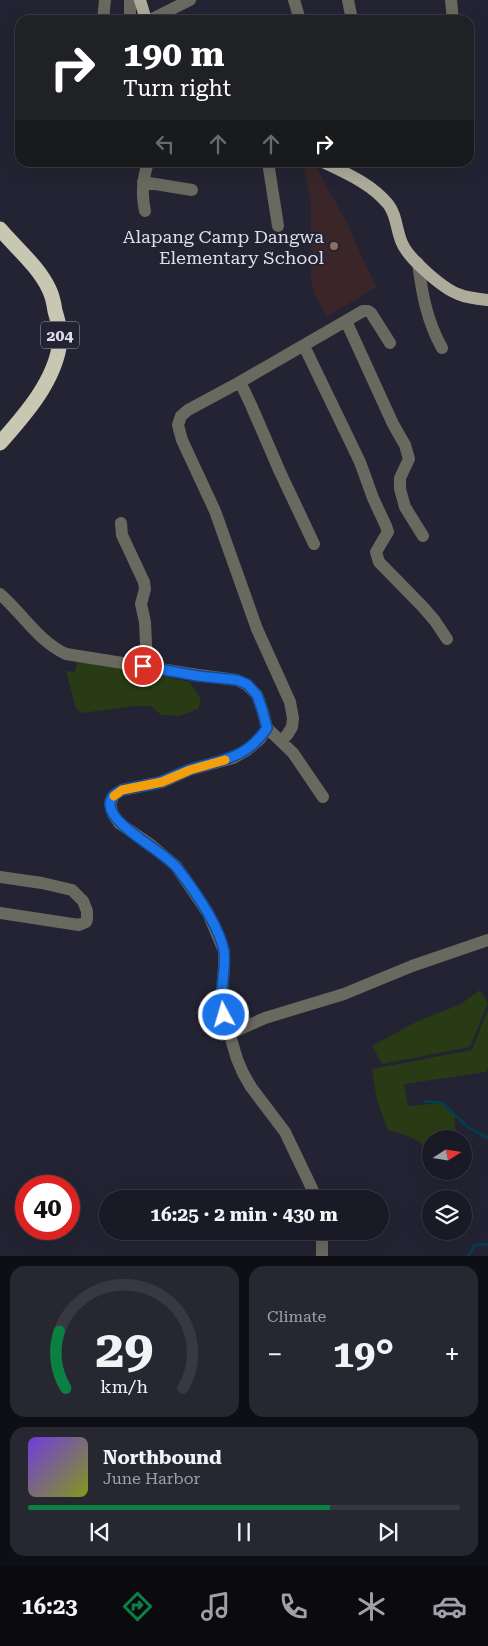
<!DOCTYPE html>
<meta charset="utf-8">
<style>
:root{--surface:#1a1a26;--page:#272732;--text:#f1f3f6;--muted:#9fa1a7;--line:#383843;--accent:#0b8043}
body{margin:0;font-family:"Roboto Serif",serif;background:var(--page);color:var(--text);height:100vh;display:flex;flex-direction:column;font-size:19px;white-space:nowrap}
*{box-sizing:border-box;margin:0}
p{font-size:16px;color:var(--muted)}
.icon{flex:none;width:28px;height:28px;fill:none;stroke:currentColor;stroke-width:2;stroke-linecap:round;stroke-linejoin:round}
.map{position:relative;height:1256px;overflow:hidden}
.details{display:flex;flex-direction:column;gap:10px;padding:10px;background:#0e0e15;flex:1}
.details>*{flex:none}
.hud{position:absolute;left:15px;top:15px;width:459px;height:152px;border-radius:15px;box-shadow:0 5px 20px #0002,0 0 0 1px var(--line);background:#202124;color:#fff;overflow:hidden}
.needle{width:32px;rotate:78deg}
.controls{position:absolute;left:422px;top:1130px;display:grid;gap:10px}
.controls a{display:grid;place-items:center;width:50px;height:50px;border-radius:50%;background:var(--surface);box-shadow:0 5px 20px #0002,0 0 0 1px var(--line);font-size:25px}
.speed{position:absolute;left:15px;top:1175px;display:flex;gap:10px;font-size:25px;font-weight:700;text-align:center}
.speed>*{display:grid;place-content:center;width:65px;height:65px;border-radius:50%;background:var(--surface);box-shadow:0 5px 20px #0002,0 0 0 1px var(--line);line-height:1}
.speed .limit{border:8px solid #d22;background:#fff;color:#111}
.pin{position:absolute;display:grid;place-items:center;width:42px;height:42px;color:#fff;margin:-21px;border:2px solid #fff;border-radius:50%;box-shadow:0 1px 5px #0007}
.me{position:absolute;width:55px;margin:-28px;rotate:354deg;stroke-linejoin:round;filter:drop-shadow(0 0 4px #0008)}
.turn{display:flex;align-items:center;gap:18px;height:105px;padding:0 25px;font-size:22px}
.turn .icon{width:65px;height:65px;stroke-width:2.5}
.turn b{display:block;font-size:35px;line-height:42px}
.lanes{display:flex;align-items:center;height:48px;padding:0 25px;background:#0003;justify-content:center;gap:25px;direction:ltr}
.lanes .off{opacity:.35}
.big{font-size:38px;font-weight:700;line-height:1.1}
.details .tile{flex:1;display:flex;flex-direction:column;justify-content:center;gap:8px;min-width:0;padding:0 18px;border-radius:15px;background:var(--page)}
.details .dial{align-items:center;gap:0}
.dial svg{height:130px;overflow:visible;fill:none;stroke:var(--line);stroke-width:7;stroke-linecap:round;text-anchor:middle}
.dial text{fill:var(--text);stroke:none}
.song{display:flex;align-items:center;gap:15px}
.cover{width:60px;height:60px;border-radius:8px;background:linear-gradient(135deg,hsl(260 70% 55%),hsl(70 70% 35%))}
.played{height:5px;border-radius:2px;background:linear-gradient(90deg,var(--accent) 70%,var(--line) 70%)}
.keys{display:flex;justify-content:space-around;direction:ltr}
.heat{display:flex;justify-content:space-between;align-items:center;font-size:28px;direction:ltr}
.details .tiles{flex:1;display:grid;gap:10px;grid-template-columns:1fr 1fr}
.tile:last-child{grid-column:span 2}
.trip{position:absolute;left:99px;top:1190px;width:290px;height:50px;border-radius:25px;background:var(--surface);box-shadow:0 5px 20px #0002,0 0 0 1px var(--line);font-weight:700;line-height:50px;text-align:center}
.tab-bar{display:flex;height:80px;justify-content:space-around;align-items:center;background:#0a0a0f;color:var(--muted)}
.tab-bar .icon{width:35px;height:35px}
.tab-bar .active{color:var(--accent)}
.tab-bar b{font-size:22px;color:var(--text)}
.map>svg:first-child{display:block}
.education{fill:#3a2629}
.green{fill:#293b15}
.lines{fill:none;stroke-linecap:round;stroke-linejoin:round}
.stream{stroke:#004050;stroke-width:2.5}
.minor{stroke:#696960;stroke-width:12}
.major{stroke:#adac9b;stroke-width:12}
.highway{stroke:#c8c7b2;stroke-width:15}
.route-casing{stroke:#114b97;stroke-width:12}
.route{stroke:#1a73e8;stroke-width:9}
.slow{stroke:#f59e0b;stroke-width:9}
.education-dot{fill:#8d6e63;stroke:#232333;stroke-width:2}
.labels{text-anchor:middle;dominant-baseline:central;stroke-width:4;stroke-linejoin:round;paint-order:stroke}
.shield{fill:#232333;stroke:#a6a7b2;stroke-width:1}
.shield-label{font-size:16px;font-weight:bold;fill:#dedfe9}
.poi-label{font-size:18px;fill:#dedfe9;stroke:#232333;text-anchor:end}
</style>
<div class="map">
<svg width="488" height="1256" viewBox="0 0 488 1256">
<rect width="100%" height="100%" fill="#232333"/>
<path class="education" d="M 303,163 L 314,163 L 348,225 L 366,266 L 377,287 L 327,316 L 314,294 L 311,278 L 311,201 Z"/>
<path class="green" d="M 77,662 L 120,666 L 152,674 L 190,682 L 201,700 L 198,709 L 179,716 L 161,715 L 151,706 L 135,706 L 82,713 L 76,708 L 66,671 L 75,672 Z
M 480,990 L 488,1003 L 470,1047 L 382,1064 L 372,1046 L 416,1022 L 461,1004 Z
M 488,1009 L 488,1068 L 486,1072 L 404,1084 L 408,1106 L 442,1103 L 454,1114 L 456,1136 L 451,1139 L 431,1139 L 431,1150 L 423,1154 L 422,1144 L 411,1137 L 388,1130 L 377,1100 L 372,1069 L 472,1050 Z"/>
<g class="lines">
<path class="stream" d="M 424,1101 L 442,1103 L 469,1128 L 488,1138
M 468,1256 L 475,1245 L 488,1244"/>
<path class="minor" d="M 130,0 L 130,20
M 294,0 L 300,20
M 348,0 L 352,20
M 451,0 L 453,20
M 103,20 L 105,0
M 150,20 L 190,0
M 268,162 L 278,226
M 143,182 L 192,190
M 145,211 C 141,193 143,179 148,162
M 418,263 C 422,294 427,321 442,348
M 346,321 L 393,424 L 405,445 L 409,459 L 400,478 L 400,489 L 405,507 L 423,536
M 304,346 L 360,462 L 373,498 L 386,526 L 388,532 L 386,535 L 376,552 L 379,562 L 423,607 L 435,621 L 447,639
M 240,382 L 251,405 L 280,472 L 314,544
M 121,523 L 122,535 L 144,582 L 145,589 L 141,604 L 145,622 L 147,666
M 0,594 C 23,614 38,641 66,654 L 198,675 L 237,680 L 247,685 L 257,695 L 262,709 L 267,728 L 260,739 L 247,750 L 233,758 L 189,770 L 162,782 L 122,790 L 114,795 L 110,804 L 113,814 L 119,823 L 151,845 L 176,866 L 208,913 L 224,951 L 224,967 L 222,992 L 224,1015 L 237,1059 L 243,1073 L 251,1087 L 285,1132 L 317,1199
M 267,728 L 293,753 L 323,797
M 281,741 L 287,735 L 292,727 L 293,718 L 290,702 L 257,629 L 215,511 L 182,440 L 178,425 L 181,416 L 188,410 L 240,382 L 363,311 L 368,311 L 371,313 L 390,343
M 0,877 L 42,883 L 72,890 L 83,901 L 87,911 L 87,919 L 86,922 L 79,925 L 0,913
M 231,1033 L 265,1018 L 344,994 L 412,966 L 488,940
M 322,1231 L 322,1256"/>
<path class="major" d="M 140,0 L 146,20
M 323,162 C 346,173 372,184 388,204 C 397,215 396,230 402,243 C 408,258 442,288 458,294 C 467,298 478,299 488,300"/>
<path class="highway" d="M 0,229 C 16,248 38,266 49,289 C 52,295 54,304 55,311 C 58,321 61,331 60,341 C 56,380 25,415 0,443"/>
</g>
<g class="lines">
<defs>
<path id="route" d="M 143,666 L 198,676 L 237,680 L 247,684 L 257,695 L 262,709 L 267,728 C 245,760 222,759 189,770 C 173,775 160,785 143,786 C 131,788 110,789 110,805 C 111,826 164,851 178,869 C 194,890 219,925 224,951 C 226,965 222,979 222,993 C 222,1000 224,1008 224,1015"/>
</defs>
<use href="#route" class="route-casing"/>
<use href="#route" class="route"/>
<path class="slow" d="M 114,796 L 122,790 L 162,782 L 190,770 L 225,760"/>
</g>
<circle class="education-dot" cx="334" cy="246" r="5"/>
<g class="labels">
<rect class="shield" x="41" y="321.5" width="38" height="27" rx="4"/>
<g class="shield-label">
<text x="60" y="335">204</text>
</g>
<g class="poi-label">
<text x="324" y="236">Alapang Camp Dangwa<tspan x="324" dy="21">Elementary School</tspan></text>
</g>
</g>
</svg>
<div class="controls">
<a><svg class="needle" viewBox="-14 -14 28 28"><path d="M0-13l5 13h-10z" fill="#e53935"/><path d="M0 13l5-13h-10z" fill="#9fa1a7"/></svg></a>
<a><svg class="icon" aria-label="layers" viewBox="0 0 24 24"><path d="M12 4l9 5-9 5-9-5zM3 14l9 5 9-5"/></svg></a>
</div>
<div class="speed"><div class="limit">40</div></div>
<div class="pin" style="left:143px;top:666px;background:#d93025"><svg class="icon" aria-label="arrive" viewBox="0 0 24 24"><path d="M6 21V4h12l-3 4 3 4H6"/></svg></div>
<svg class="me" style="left:224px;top:1015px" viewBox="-20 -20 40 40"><circle r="17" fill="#1a73e8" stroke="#fff" stroke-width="3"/><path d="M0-11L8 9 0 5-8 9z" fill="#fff"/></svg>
<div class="trip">16:25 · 2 min · 430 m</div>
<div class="hud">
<div class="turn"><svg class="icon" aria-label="right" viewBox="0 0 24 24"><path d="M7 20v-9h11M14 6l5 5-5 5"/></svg><div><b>190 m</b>Turn right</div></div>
<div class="lanes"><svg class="icon off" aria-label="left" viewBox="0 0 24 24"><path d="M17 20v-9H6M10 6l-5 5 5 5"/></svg><svg class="icon off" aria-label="ahead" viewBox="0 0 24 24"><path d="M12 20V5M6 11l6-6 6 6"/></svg><svg class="icon off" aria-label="ahead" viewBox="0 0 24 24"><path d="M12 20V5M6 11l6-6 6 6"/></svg><svg class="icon" aria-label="right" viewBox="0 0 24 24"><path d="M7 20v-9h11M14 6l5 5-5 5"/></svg></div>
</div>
</div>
<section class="details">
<div class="tiles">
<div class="tile dial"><svg viewBox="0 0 100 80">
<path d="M14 69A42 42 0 1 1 86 69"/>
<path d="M14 69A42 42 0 0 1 10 34" stroke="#0b8043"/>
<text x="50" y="56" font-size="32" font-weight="700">29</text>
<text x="50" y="72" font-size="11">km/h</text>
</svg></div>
<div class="tile"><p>Climate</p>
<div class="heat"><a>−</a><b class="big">19°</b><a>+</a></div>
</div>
<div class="tile">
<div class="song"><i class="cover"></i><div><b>Northbound</b><p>June Harbor</p></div></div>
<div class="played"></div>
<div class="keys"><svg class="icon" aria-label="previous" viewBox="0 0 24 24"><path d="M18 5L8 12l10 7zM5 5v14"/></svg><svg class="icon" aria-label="pause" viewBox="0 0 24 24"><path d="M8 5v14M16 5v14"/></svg><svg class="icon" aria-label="next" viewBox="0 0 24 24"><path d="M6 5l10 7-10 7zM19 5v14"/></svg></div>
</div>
</div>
</section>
<nav class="tab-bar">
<b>16:23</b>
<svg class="icon active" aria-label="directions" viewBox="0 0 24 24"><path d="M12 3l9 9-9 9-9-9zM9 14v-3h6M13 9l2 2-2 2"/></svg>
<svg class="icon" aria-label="music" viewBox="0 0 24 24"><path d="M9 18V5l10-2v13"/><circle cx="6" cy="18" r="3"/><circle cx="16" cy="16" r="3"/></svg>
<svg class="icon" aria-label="phone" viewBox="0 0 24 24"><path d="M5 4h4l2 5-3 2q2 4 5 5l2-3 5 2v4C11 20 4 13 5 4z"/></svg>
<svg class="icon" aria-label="climate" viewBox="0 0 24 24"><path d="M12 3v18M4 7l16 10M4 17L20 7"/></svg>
<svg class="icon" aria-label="car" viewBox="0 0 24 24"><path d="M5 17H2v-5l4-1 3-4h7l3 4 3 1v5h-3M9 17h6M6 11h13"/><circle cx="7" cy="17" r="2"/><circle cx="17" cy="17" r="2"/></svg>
</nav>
